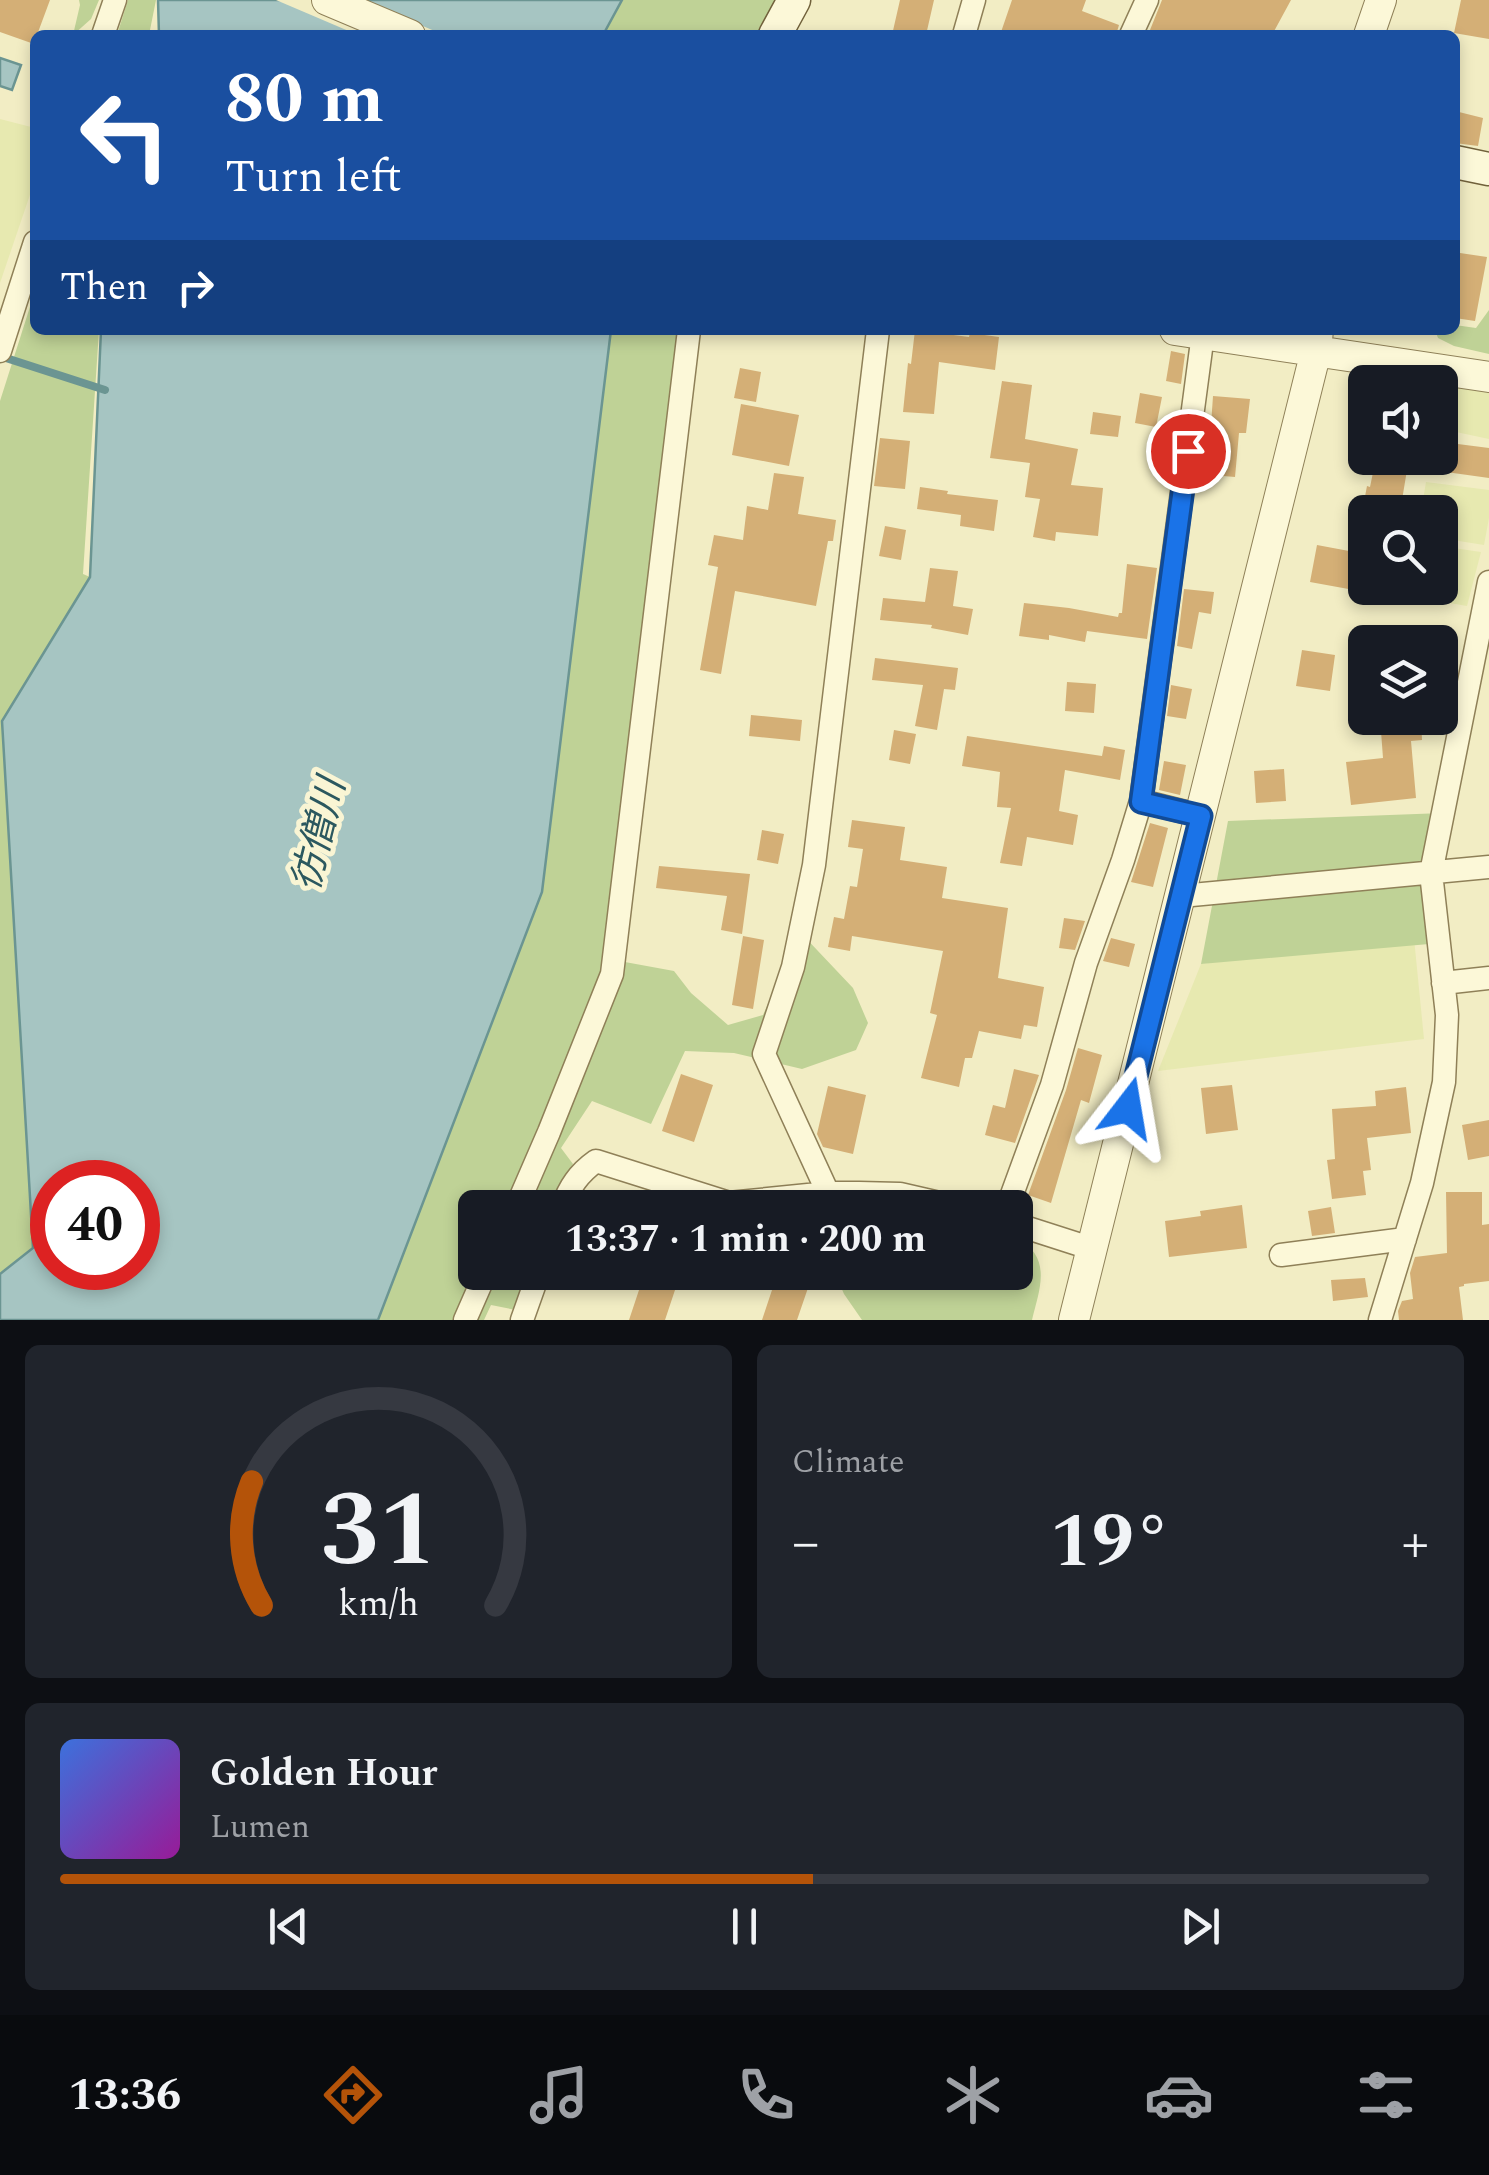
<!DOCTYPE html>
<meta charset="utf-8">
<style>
:root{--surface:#171b24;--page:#20242c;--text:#f1f3f6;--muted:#9ea1a6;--line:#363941;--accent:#b45309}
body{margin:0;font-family:Spectral,"Noto Sans JP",serif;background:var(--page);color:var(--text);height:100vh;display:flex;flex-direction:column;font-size:38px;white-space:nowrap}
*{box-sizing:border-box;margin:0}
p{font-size:32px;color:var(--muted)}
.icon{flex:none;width:55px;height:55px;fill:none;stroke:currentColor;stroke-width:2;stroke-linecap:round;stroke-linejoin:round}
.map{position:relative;height:1320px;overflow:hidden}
.side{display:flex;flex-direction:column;gap:25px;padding:25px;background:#0d0f14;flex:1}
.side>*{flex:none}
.banner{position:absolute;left:30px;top:30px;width:1430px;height:305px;border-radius:15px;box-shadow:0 5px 15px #0003;background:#1a4fa0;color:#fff;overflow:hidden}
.fabs{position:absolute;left:1348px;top:365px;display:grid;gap:20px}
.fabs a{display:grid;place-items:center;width:110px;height:110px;border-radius:15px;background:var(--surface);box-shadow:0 5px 15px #0003;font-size:50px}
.speed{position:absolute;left:30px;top:1160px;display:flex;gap:20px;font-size:50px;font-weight:700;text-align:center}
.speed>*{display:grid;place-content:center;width:130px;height:130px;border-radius:50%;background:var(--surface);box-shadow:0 5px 15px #0003;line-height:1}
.speed .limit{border:15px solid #d22;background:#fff;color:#111}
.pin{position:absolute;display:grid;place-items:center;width:85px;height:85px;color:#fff;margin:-42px;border:5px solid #fff;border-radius:50%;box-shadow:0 2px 10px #0007}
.me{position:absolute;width:110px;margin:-55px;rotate:14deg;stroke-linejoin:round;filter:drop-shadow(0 0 8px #0008)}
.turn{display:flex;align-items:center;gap:35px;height:210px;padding:0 30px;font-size:45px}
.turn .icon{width:130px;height:130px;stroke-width:2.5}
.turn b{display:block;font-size:70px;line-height:85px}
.then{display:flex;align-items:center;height:95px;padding:0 30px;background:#0003;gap:20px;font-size:38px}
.big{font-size:75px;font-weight:700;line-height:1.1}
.side .card{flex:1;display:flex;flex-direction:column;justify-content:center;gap:15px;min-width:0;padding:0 35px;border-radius:15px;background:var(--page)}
.side .dial{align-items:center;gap:0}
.dial svg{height:260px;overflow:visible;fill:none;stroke:var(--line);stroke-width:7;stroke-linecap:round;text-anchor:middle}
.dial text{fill:var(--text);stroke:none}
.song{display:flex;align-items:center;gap:30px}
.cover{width:120px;height:120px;border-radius:15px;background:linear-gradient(135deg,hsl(220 70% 55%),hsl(300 70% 35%))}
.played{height:10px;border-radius:5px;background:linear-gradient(90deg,var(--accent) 55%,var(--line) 55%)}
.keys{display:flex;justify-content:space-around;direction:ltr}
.heat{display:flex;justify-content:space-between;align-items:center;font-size:55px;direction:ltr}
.side .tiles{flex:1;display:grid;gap:25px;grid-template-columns:1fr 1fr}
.card:last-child{grid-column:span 2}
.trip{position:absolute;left:458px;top:1190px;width:575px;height:100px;border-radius:15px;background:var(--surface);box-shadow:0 5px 15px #0003;font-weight:700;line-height:100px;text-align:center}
.tab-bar{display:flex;height:160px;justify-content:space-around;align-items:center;background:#090b0e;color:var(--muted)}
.tab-bar .icon{width:70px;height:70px}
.tab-bar .selected{color:var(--accent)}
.tab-bar b{font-size:45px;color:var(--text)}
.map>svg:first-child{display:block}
.farmland{fill:#e7e9b0}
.green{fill:#bfd296}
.water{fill:#a6c5c2;stroke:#6b9592;stroke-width:2.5;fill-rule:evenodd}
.pier{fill:#f2edc4}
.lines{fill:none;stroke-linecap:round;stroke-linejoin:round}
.stream{stroke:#6b9592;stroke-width:8}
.building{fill:#d4af76}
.minor-casing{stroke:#8f8058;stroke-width:25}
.tertiary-casing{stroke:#8f8058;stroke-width:32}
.secondary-casing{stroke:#71613b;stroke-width:35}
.minor{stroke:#fcf8d8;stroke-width:22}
.tertiary{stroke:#fcf8d8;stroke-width:30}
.secondary{stroke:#fcf8d8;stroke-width:32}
.route-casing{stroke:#114b97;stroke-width:25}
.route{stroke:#1a73e8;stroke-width:18}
.labels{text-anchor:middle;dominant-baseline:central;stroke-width:10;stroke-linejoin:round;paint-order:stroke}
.water-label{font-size:38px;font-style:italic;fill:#2b585f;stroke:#f9f5d4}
</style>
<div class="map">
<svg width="1489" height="1320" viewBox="0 0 1489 1320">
<rect width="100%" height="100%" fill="#f2edc4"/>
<path class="farmland" d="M 0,119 L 35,128 L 35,180 L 0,283 Z
M 1449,371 L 1489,387 L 1489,439 L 1442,429 Z
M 1426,482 L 1489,490 L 1489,518 L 1484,545 L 1440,538 L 1440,512 L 1421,512 Z
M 1440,546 L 1481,552 L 1467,606 L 1408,596 L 1409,588 L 1440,588 Z
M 1414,938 L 1424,1039 L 1158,1071 L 1201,964 Z"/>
<path class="green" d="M 79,0 L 99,0 L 91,19 L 73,35 L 80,5 Z
M 128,0 L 156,0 L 149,35 L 117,35 Z
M 619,0 L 791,0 L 769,35 L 602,35 Z
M 35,291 L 35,330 L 99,330 L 83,574 L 90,577 L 12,706 L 33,1249 L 0,1299 L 0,401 Z
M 1489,310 L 1489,354 L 1454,346 L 1438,338 L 1435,330 L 1455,330 L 1455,325 L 1476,328 Z
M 558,330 L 688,330 L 614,960 L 674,971 L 691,993 L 728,1025 L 763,1015 L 800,932 L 853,988 L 868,1023 L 856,1050 L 802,1069 L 734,1053 L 685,1051 L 651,1124 L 592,1101 L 561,1148 L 573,1164 L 556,1207 L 475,1208 L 475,1272 L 465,1320 L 368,1320 Z
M 1443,813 L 1429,944 L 1201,964 L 1228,821 Z
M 1015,1237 C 1053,1257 1040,1287 1032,1320 L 862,1320 L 844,1294 L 835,1273 L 1015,1272 Z
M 488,1273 L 531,1273 L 516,1310 L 491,1305 L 484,1320 L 469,1320 Z"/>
<path class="water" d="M 158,0 L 622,0 L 603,35 L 159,35 Z
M 0,58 L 21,65 L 12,90 L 0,86 Z
M 101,330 L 611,330 L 542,892 L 378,1320 L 0,1320 L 0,1274 L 33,1248 L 2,721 L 90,577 ZM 52,1182 L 138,1182 L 138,1268 L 52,1268 Z"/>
<path class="pier" d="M 276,0 L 362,0 L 444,35 L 358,35 Z"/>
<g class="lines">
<path class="stream" d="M 0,356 L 105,390"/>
</g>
<path class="building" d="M 0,0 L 50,0 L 37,35 L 35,35 L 34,44 L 0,32 Z
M 900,0 L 934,0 L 926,35 L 892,35 Z
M 1012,0 L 1086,0 L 1082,11 L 1119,25 L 1116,35 L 1000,35 Z
M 1162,0 L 1291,0 L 1272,35 L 1148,35 Z
M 1461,0 L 1489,0 L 1489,39 L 1454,33 Z
M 1455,111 L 1483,118 L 1478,146 L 1455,143 Z
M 1460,253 L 1487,257 L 1475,321 L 1455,318 L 1455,285 Z
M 915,330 L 969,337 L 970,333 L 999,337 L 995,370 L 939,362 L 934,414 L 903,412 L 908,363 L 911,364 Z
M 1171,351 L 1185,354 L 1181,384 L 1166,381 Z
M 740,368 L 761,372 L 756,402 L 734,398 Z
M 1002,381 L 1032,385 L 1025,439 L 1078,449 L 1071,485 L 1103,488 L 1098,536 L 1056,532 L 1055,541 L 1033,537 L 1040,499 L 1025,497 L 1030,463 L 990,458 Z
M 1140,393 L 1162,397 L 1156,427 L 1135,423 Z
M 1213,396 L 1250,399 L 1246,433 L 1239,433 L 1235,477 L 1200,474 L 1204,440 L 1210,440 Z
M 741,404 L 799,415 L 789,466 L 732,455 Z
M 1093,412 L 1121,416 L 1118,437 L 1090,434 Z
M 880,438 L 910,441 L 905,489 L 874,486 Z
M 1450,443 L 1489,448 L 1489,478 L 1446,472 Z
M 1376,458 L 1409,458 L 1400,512 L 1362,512 L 1367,486 L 1370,487 Z
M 774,473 L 804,477 L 798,514 L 836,520 L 833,541 L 828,541 L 816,606 L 735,591 L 721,674 L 700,670 L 718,567 L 708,565 L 714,535 L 743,540 L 747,506 L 768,510 Z
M 920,487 L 948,491 L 947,494 L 998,500 L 994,531 L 960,526 L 961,515 L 917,509 Z
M 885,526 L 906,530 L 901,560 L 879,556 Z
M 1317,545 L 1365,554 L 1365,592 L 1310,582 Z
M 1127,564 L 1157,568 L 1147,639 L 1087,631 L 1085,642 L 1049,635 L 1049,640 L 1019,636 L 1024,603 L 1069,608 L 1118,617 L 1119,613 L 1122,613 Z
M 930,568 L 958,571 L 953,606 L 973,609 L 968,635 L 931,628 L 932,625 L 880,620 L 883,598 L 925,602 Z
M 1184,589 L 1214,592 L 1211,614 L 1199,612 L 1192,649 L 1177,646 Z
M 1302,650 L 1335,655 L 1330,691 L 1296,686 Z
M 875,658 L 958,668 L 955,690 L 944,689 L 937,730 L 915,726 L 923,685 L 872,680 Z
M 1067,682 L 1096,684 L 1094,713 L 1065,711 Z
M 1171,685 L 1192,689 L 1186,719 L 1167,716 Z
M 751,715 L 802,720 L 800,741 L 749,736 Z
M 1380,718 L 1421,718 L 1422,740 L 1411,741 L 1416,798 L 1351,805 L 1346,762 L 1383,758 Z
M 894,730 L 916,734 L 910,764 L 889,760 Z
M 967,736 L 1102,756 L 1104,746 L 1125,750 L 1120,780 L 1065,770 L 1059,811 L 1078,815 L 1073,845 L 1027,837 L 1022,866 L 1000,863 L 1011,808 L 997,807 L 1000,772 L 962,766 Z
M 1164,761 L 1186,765 L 1180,795 L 1159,790 Z
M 1284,769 L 1286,801 L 1256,803 L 1254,771 Z
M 852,820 L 905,827 L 900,860 L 947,867 L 942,898 L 1008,908 L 998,978 L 1044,987 L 1037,1027 L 1024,1025 L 1021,1039 L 979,1031 L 972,1058 L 965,1058 L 959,1087 L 921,1078 L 937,1015 L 930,1013 L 943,951 L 852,936 L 850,951 L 828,947 L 834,917 L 844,919 L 850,886 L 857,887 L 863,849 L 848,847 Z
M 1150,823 L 1168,828 L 1153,887 L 1131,882 Z
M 762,830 L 784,834 L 778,864 L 757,860 Z
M 659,866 L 750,874 L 742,934 L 721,930 L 727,896 L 656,888 Z
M 1064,918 L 1085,921 L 1075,950 L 1059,948 Z
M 743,936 L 764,940 L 753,1009 L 732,1005 Z
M 1111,938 L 1135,944 L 1129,967 L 1103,961 Z
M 1078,1048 L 1102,1055 L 1089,1103 L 1081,1100 L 1051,1203 L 1028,1195 L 1066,1090 Z
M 1014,1069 L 1039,1075 L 1015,1143 L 985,1135 L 993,1105 L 1005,1108 Z
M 681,1074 L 713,1085 L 694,1142 L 662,1131 Z
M 1232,1085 L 1238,1130 L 1206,1134 L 1201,1088 Z
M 828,1086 L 866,1095 L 853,1154 L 823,1147 L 817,1134 Z
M 1406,1087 L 1411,1133 L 1367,1138 L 1371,1170 L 1363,1171 L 1366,1195 L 1332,1199 L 1327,1160 L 1335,1159 L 1332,1109 L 1376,1106 L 1375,1091 Z
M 1489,1120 L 1489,1156 L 1468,1160 L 1462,1125 Z
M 1446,1192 L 1482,1192 L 1482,1225 L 1489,1224 L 1489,1281 L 1464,1284 L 1464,1286 L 1459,1287 L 1463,1320 L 1399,1320 L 1398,1311 L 1402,1301 L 1413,1299 L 1410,1273 L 1415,1257 L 1447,1253 Z
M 1242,1205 L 1247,1248 L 1169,1257 L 1165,1221 L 1201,1216 L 1200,1211 Z
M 1331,1207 L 1335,1233 L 1312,1236 L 1308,1211 Z
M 645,1272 L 681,1272 L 665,1320 L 629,1320 Z
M 777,1275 L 809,1285 L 797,1320 L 762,1320 Z
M 1365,1278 L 1368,1297 L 1333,1301 L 1331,1280 Z"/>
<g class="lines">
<defs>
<path id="minor" d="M 103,35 L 115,0
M 964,35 L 974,0
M 1131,35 L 1147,0
M 0,351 L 35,242
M 1141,801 L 1201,816
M 1181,896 L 1489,867
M 1443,983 L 1489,978
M 828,1193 L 764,1054 L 793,967 L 814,865 L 878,330
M 516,1208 L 549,1132 L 612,974 L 689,330
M 562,1208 C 569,1187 579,1173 596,1161 L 729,1203 L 828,1193 L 859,1193 L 900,1194 L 961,1208
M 1007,1208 L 1052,1085 L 1086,963 L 1123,860 L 1141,801 L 1203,334
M 1015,1224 L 1093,1249
M 1281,1255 L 1405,1239
M 465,1320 L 486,1272
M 522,1320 L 539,1272
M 1380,1320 L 1422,1183 L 1444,1082 L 1447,1015 L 1431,873 L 1489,582"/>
<path id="tertiary" d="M 327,0 L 410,35
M 1369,35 L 1381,0
M 1175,330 L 1489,377
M 1074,1320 L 1316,351 L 1318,330"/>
<path id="secondary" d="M 775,35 L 794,0
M 1455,162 L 1489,169"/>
</defs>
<use href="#minor" class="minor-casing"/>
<use href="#tertiary" class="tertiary-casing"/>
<use href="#secondary" class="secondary-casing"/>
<use href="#minor" class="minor"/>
<use href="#tertiary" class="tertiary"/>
<use href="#secondary" class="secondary"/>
</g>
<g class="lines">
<defs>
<path id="route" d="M 1128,1108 L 1201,816 L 1141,802 L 1188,451"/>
</defs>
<use href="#route" class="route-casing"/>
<use href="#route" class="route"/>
</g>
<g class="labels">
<g class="water-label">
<text transform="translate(320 835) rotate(-76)">彷僧川</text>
</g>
</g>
</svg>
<div class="fabs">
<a><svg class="icon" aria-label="sound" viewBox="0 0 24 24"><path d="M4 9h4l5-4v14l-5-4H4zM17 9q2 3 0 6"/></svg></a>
<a><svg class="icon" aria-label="search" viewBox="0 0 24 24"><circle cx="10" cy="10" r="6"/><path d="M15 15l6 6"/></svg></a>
<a><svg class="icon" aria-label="layers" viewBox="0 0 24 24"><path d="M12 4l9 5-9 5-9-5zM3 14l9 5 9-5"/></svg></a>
</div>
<div class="speed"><div class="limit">40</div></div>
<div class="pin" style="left:1188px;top:451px;background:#d93025"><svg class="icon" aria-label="arrive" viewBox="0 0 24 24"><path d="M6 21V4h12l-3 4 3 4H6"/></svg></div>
<svg class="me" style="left:1128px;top:1108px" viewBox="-20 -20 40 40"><path d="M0-17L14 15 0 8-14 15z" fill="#1a73e8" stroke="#fff" stroke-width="4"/></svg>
<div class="trip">13:37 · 1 min · 200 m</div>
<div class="banner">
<div class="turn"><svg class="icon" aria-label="left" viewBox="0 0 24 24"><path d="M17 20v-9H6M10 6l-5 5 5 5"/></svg><div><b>80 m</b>Turn left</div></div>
<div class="then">Then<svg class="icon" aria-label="right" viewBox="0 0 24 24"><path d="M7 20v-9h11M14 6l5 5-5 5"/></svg></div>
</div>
</div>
<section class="side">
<div class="tiles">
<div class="card dial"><svg viewBox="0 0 100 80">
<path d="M14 69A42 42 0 1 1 86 69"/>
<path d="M14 69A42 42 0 0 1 11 31" stroke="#b45309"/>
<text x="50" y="56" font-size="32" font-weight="700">31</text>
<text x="50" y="72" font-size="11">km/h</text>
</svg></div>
<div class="card"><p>Climate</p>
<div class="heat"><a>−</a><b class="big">19°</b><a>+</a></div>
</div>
<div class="card">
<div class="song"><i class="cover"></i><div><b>Golden Hour</b><p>Lumen</p></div></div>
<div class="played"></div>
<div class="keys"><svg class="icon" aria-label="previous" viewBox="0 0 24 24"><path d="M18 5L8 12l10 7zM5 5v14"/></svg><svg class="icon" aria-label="pause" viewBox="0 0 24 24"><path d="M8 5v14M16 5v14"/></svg><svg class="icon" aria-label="next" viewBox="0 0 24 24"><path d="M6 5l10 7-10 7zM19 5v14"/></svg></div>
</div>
</div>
</section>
<nav class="tab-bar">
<b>13:36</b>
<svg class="icon selected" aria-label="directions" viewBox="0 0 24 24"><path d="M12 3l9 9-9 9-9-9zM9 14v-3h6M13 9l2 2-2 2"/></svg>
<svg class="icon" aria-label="music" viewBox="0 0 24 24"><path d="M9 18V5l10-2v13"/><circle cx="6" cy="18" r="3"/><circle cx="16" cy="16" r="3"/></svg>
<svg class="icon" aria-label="phone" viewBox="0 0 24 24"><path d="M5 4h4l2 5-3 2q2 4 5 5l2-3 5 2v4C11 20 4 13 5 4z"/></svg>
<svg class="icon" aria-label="climate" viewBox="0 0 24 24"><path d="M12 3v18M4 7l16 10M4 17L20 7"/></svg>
<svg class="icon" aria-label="car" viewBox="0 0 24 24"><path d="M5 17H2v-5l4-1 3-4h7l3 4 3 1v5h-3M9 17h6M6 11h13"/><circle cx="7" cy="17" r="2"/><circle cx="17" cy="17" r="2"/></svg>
<svg class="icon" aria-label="filters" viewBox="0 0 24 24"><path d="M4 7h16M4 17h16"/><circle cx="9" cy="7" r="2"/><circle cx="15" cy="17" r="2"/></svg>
</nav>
